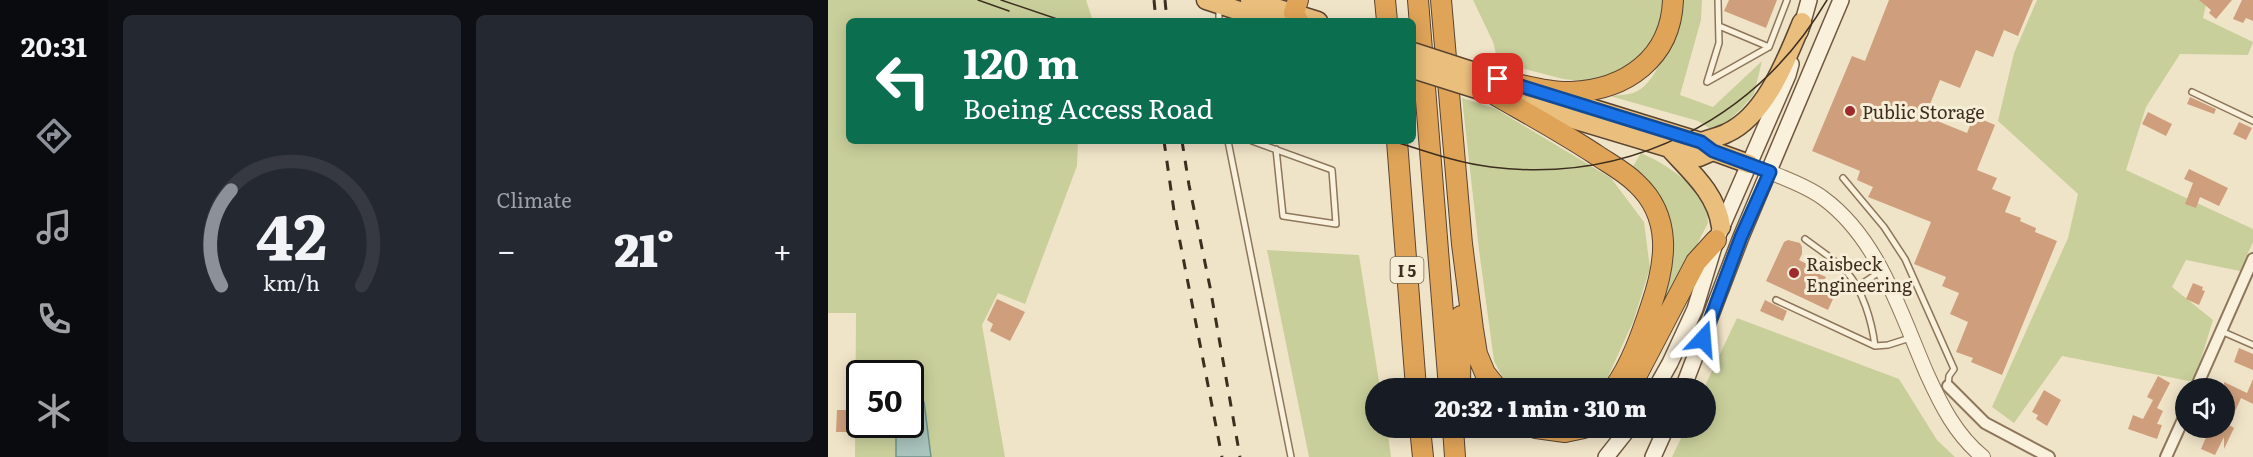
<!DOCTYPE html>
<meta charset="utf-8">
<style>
:root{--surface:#171b24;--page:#242831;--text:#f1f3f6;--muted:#9ea1a6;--line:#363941;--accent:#8c9099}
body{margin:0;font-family:Literata,serif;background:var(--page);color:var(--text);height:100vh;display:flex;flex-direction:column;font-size:22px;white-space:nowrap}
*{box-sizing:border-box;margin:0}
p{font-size:20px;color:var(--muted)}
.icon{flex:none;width:33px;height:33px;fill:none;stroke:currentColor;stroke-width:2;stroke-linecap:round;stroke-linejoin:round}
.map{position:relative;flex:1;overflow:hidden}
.sheet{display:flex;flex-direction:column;gap:15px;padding:15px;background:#0d0f14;width:720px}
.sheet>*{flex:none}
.banner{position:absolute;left:18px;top:18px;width:570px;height:126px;border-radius:9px;box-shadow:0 3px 15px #0003;background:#0b6e4f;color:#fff;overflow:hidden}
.buttons{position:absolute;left:1347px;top:378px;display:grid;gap:12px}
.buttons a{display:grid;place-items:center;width:60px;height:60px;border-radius:50%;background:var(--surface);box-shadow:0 3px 15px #0003;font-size:30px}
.speed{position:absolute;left:18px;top:360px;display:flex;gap:12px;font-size:30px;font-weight:700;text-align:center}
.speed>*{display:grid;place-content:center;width:78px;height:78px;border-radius:50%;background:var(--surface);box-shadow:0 3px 15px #0003;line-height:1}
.speed .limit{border:3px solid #111;border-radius:9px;background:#fff;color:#111}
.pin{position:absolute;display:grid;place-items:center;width:51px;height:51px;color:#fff;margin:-26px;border-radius:12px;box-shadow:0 3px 9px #0006}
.me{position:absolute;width:66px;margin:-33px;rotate:19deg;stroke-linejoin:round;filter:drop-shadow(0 0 4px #0008)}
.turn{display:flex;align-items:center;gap:21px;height:126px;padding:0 18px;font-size:27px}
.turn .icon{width:78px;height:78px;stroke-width:2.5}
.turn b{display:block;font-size:42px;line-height:51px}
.big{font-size:45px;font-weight:800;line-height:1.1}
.sheet .tile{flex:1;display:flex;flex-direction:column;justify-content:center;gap:9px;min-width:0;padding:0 21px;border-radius:9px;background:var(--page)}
.sheet .dial{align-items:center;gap:0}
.dial svg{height:156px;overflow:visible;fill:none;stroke:var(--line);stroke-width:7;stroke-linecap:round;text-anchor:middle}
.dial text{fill:var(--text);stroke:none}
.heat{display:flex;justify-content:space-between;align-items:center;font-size:33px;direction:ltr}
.sheet .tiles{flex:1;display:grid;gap:15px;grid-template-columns:repeat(2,1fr)}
.trip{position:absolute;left:537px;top:378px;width:351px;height:60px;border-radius:30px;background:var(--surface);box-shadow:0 3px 15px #0003;font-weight:800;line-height:60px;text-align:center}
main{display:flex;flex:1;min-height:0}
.tab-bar{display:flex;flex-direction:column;width:108px;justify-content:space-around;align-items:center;background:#090b0e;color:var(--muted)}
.tab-bar .icon{width:42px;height:42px}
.tab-bar .selected{color:var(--accent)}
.tab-bar b{font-size:27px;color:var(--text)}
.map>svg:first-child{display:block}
.green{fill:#c9cf9b;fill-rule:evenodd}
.water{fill:#a9c4bc;stroke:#6f938a;stroke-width:1.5}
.building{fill:#cf9f7d}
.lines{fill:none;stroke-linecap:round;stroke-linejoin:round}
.service-casing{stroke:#8d765c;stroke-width:8}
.minor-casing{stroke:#8d765c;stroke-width:14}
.tertiary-casing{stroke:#8d765c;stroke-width:16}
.secondary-casing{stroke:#6f573f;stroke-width:18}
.trunk-casing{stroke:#5b4430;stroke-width:21}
.motorway-casing{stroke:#5b4430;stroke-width:22}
.service{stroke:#faf1dc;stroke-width:5}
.minor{stroke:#faf1dc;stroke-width:10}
.tertiary{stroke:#faf1dc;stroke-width:14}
.secondary{stroke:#faf1dc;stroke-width:15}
.trunk{stroke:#eabe7c;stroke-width:18}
.motorway{stroke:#e0a458;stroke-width:20}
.tram{stroke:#3d2e20;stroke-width:1.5}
.rail{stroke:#3d2e20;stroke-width:3;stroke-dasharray:10 10;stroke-linecap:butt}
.trunk-bridge-casing{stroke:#5b4430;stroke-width:21;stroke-linecap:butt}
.trunk-bridge{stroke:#eabe7c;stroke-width:18}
.route-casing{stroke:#114b97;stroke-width:15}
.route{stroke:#1a73e8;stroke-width:10}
.poi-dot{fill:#9e2a2b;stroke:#f7eed8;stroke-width:2}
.labels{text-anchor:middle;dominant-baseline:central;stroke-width:6;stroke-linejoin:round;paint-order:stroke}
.shield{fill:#f7eed8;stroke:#756857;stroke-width:1.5}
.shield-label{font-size:16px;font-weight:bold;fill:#3d2e20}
.poi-label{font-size:18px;fill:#3d2e20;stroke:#f7eed8;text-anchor:start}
</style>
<main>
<nav class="tab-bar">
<b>20:31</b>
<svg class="icon selected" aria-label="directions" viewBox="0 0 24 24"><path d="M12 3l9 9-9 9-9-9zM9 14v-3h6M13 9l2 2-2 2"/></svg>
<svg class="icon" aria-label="music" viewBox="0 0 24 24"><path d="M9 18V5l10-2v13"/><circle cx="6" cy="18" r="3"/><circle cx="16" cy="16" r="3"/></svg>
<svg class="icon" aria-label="phone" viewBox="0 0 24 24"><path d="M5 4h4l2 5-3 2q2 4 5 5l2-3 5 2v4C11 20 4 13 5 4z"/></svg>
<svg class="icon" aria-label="climate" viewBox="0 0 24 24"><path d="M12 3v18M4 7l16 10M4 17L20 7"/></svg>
</nav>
<section class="sheet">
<div class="tiles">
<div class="tile dial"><svg viewBox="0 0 100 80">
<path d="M14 69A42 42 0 1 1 86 69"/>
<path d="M14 69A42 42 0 0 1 19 20" stroke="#8c9099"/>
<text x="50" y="56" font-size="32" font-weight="700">42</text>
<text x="50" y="72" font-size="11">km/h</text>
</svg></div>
<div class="tile"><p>Climate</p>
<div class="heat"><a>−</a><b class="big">21°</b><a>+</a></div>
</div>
</div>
</section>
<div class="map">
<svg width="1425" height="457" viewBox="0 0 1425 457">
<rect width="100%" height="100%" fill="#f0e4c8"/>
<path class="green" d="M 0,0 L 258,0 L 264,18 L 263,21 L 21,21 L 21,141 L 250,141 L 249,166 L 197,304 L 170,293 L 154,325 L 177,457 L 27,457 L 28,313 L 0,313 ZM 32,374 L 82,374 L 82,424 L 32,424 Z
M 645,0 L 837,0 L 830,35 L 803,67 L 763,82 L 735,79 L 670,62 L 665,42 Z
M 851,0 L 874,0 L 873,20 L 852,95 L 885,107 L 934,61 L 926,94 L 914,108 L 891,129 L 881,128 L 870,121 L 782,96 C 789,95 798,95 805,93 C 833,84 846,25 851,0 Z
M 1209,0 L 1379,0 L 1375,18 L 1425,42 L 1420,55 L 1352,54 L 1318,107 L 1298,170 L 1425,229 L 1425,242 L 1412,271 L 1358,260 L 1344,287 L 1385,320 L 1366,382 L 1234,356 L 1186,423 L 1164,407 L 1240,238 L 1250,194 L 1170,121 L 1186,53 Z
M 634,98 L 668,109 L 783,178 L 816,222 L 822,268 L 805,322 L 778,381 L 772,388 L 680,388 L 666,361 L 651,250 Z
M 813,153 C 840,165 880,190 880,223 L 833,314 L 829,312 L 841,278 L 844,250 L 821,184 L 804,168 Z
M 439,250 L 531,255 L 552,388 L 548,388 L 548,428 L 559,428 L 563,457 L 481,457 Z
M 909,318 L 1071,379 L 1109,440 L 1127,457 L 844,457 L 858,428 L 878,428 L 876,388 Z"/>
<path class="water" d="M 83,401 L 96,402 L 103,457 L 68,457 L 68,425 L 82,424 Z"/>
<path class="building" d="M 901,0 L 949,0 L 938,28 L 896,11 Z
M 1061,0 L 1205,0 L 1190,36 L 1176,30 L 1165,57 L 1148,50 L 1132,88 L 1112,80 L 1097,116 L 1139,133 L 1146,116 L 1167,125 L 1149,170 L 1169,178 L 1164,189 L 1183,197 L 1177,212 L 1193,218 L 1192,221 L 1208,228 L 1207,232 L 1229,241 L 1174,375 L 1143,362 L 1145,358 L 1128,352 L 1140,322 L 1122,314 L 1131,293 L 1114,286 L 1118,277 L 1086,264 L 1103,222 L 1040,197 L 1045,187 L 1029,180 L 1032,171 L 984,151 L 1024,56 L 1037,61 Z
M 1371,0 L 1404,0 L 1388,19 L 1381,13 L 1383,10 Z
M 1414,0 L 1425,0 L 1425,21 L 1418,18 L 1415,23 L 1405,19 Z
M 1362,97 L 1388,109 L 1386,114 L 1359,104 Z
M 1320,112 L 1344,124 L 1338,136 L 1314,124 Z
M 1411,122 L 1424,128 L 1418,140 L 1405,134 Z
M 1361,169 L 1400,188 L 1391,206 L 1372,197 L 1368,208 L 1357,204 L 1365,183 L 1356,179 Z
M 960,240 L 972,243 L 974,247 L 974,254 L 971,260 L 983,266 L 982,270 L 998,277 L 996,281 L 1010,288 L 1000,310 L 938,281 L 956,242 Z
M 1365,283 L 1375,287 L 1374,290 L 1377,291 L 1371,305 L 1358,299 Z
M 169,299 L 197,312 L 182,341 L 162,331 L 165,324 L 159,320 Z
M 937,300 L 959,311 L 955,321 L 932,311 Z
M 1411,348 L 1425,354 L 1425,370 L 1406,362 Z
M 1330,376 L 1342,383 L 1329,408 L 1335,411 L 1329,424 L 1334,425 L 1329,439 L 1300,429 L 1305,415 L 1315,419 L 1325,400 L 1319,397 Z
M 1425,379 L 1425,404 L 1413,398 L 1401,425 L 1406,428 L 1396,449 L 1396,437 L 1387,455 L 1373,449 L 1382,428 L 1396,428 L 1396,382 L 1419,393 Z
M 1216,390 L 1233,400 L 1219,426 L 1208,419 L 1210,415 L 1204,412 Z
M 9,410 L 25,410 L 24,432 L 8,432 Z"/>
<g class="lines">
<defs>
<path id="service" d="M 890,0 L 891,43 L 879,82 L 941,47 L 891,26
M 391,21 L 391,9
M 941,47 L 959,0
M 1364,92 L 1425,121
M 400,141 L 463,457
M 424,141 L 504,170 L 508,224 L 455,216 L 448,149
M 1015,178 L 1056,227 L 1077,259 L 1126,369 L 1121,376 L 1120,386
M 977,239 C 990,249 1006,259 1018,271 C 1035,290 1044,322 1047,346
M 1029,287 L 1053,271
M 948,300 L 1047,346 L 1060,345 L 1082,338
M 1393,331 L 1425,345"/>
<path id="minor" d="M 1120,386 L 1157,423 L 1221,457
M 1368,388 L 1425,259
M 1338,457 L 1358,413"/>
<path id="tertiary" d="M 942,172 C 960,180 979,186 995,198 C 1051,239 1072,312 1099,374 C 1113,405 1128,435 1155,457"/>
<path id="secondary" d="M 972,32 L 981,0
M 828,388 L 842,363 L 867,309 L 888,240 L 960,75 L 963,64
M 855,388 L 913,237 L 1013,0
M 778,457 L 801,428
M 825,457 L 838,428"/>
<path id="trunk" d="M 378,0 L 442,21
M 422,0 L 490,21
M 656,75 L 873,142 L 885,151 L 921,164
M 688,102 L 871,157 L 885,151
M 873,142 C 881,139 891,137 899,133 C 938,115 959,58 974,22
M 842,149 C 863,172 889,194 893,227"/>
<path id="motorway" d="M 557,0 L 559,21
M 590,0 L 621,388
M 613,0 L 634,244 L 645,329 L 649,354 L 657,373 L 669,388
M 470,21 L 466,13 L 470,0
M 684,83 C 703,87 724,93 743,92 C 798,90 843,58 845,0
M 669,96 C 702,115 735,133 767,154 C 780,163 796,171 808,183 C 845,217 838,263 823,306 C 814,333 803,365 786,388
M 569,141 L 588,388
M 632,386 L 633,316
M 802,388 L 868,262 L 888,240
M 592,428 L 595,457
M 625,428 L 627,457
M 708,428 L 737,432 L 756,428"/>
</defs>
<use href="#service" class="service-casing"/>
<use href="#minor" class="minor-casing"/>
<use href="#tertiary" class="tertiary-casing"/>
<use href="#secondary" class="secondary-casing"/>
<use href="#trunk" class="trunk-casing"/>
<use href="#motorway" class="motorway-casing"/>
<use href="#service" class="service"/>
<use href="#minor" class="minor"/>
<use href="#tertiary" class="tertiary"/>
<use href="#secondary" class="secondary"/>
<use href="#trunk" class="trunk"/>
<use href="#motorway" class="motorway"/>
<path class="tram" d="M 150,0 L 181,11
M 173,0 L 235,21
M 565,141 C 597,151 629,163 663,167 C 801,184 928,120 999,0"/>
<path class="rail" d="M 326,0 L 328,21
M 337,0 L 339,21
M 336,141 L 346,211 L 394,457
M 354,141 L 361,185 L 382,287 L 412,457"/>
<defs>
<path id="trunk-bridge" d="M 585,52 L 656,75
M 585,69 L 658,92"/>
</defs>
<use href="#trunk-bridge" class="trunk-bridge-casing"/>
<use href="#trunk-bridge" class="trunk-bridge"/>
</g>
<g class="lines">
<defs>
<path id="route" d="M 670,79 L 873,142 L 885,151 L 942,172 L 913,237 L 875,339"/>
</defs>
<use href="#route" class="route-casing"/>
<use href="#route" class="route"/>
</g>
<g class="poi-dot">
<circle cx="1022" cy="111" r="6"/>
<circle cx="966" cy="273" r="6"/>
</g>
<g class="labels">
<rect class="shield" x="562.5" y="257" width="33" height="26" rx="4.5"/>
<g class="shield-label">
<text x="579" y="270">I 5</text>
</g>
<g class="poi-label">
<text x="1034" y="111">Public Storage</text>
<text x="978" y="263">Raisbeck<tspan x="978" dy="21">Engineering</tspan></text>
</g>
</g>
</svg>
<div class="buttons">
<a><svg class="icon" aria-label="sound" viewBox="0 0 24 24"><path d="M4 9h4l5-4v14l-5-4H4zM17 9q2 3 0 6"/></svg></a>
</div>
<div class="speed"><div class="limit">50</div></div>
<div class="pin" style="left:670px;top:79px;background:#d93025"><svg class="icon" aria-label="arrive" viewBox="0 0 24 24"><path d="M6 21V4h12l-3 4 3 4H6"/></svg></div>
<svg class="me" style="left:875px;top:339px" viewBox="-20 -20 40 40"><path d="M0-17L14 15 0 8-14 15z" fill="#1a73e8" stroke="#fff" stroke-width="4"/></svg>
<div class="trip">20:32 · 1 min · 310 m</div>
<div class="banner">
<div class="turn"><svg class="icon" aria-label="left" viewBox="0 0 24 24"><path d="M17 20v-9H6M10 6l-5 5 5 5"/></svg><div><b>120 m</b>Boeing Access Road</div></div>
</div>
</div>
</main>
